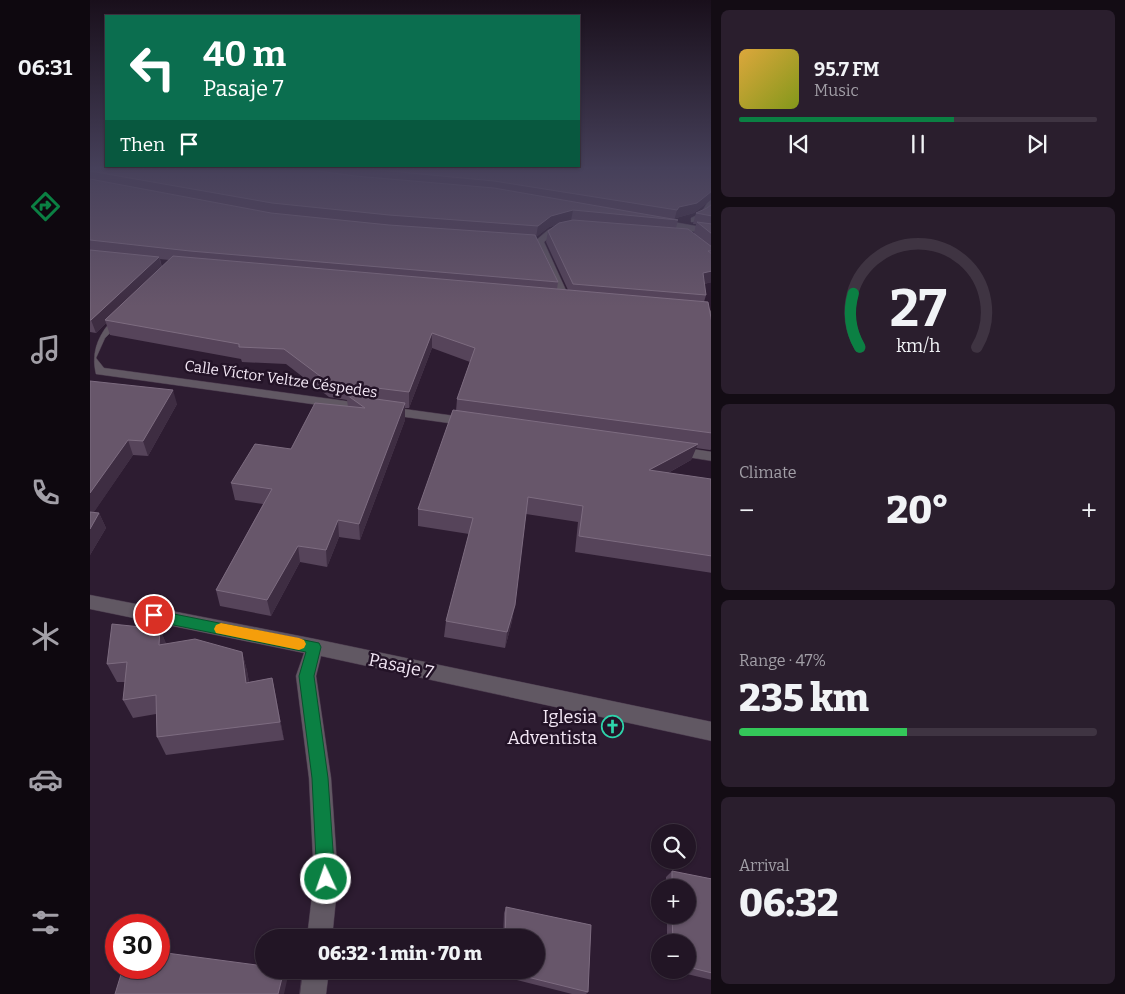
<!DOCTYPE html>
<meta charset="utf-8">
<style>
:root{--surface:#221525;--page:#2a1e2d;--text:#f1f3f6;--muted:#a29fa7;--line:#3f3442;--accent:#0b8043}
body{margin:0;font-family:Bitter,serif;background:var(--page);color:var(--text);height:100vh;display:flex;flex-direction:column;font-size:19px;white-space:nowrap}
*{box-sizing:border-box;margin:0}
p{font-size:16px;color:var(--muted)}
.icon{flex:none;width:28px;height:28px;fill:none;stroke:currentColor;stroke-width:2;stroke-linecap:round;stroke-linejoin:round}
.map{position:relative;flex:1;overflow:hidden}
.drawer{display:flex;flex-direction:column;gap:10px;padding:10px;background:#130c14;width:414px}
.drawer>*{flex:none}
.banner{position:absolute;left:15px;top:15px;width:475px;height:152px;border-radius:0px;box-shadow:0 1px 4px #0004,0 0 0 1px var(--line);background:#0b6e4f;color:#fff;overflow:hidden}
.fabs{position:absolute;left:561px;top:824px;display:grid;gap:10px}
.fabs a{display:grid;place-items:center;width:45px;height:45px;border-radius:50%;background:var(--surface);box-shadow:0 1px 4px #0004,0 0 0 1px var(--line);font-size:25px}
.speed{position:absolute;left:15px;top:914px;display:flex;gap:10px;font-size:25px;font-weight:700;text-align:center}
.speed>*{display:grid;place-content:center;width:65px;height:65px;border-radius:50%;background:var(--surface);box-shadow:0 1px 4px #0004,0 0 0 1px var(--line);line-height:1}
.speed .limit{border:8px solid #d22;background:#fff;color:#111}
.pin{position:absolute;display:grid;place-items:center;width:42px;height:42px;color:#fff;margin:-21px;border:2px solid #fff;border-radius:50%;box-shadow:0 1px 5px #0007}
.me{position:absolute;width:55px;margin:-28px;rotate:357deg;stroke-linejoin:round;filter:drop-shadow(0 0 4px #0008)}
.turn{display:flex;align-items:center;gap:18px;height:105px;padding:0 15px;font-size:22px}
.turn .icon{width:65px;height:65px;stroke-width:2.5}
.turn b{display:block;font-size:35px;line-height:42px}
.then{display:flex;align-items:center;height:48px;padding:0 15px;background:#0003;gap:10px;font-size:19px}
.big{font-size:38px;font-weight:800;line-height:1.1}
.drawer .widget{flex:1;display:flex;flex-direction:column;justify-content:center;gap:8px;min-width:0;padding:0 18px;border-radius:8px;background:var(--page)}
.drawer .dial{align-items:center;gap:0}
.dial svg{height:130px;overflow:visible;fill:none;stroke:var(--line);stroke-width:7;stroke-linecap:round;text-anchor:middle}
.dial text{fill:var(--text);stroke:none}
.song{display:flex;align-items:center;gap:15px}
.cover{width:60px;height:60px;border-radius:8px;background:linear-gradient(135deg,hsl(40 70% 55%),hsl(70 70% 35%))}
.played{height:5px;border-radius:2px;background:linear-gradient(90deg,var(--accent) 60%,var(--line) 60%)}
.keys{display:flex;justify-content:space-around;direction:ltr}
.heat{display:flex;justify-content:space-between;align-items:center;font-size:28px;direction:ltr}
.charge{height:8px;border-radius:4px;background:linear-gradient(90deg,#34c759 47%,var(--line) 0)}
.trip{position:absolute;left:165px;top:929px;width:290px;height:50px;border-radius:25px;background:var(--surface);box-shadow:0 1px 4px #0004,0 0 0 1px var(--line);font-weight:800;line-height:50px;text-align:center}
main{display:flex;flex:1;min-height:0}
.tabs{display:flex;flex-direction:column;width:90px;justify-content:space-around;align-items:center;background:#0e080f;color:var(--muted)}
.tabs .icon{width:35px;height:35px}
.tabs .on{color:var(--accent)}
.tabs b{font-size:22px;color:var(--text)}
.map>svg:first-child{display:block}
.lines{fill:none;stroke-linecap:round;stroke-linejoin:round}
.street-casing{stroke:#49384c;stroke-width:1}
.street{fill:#615863;fill-rule:evenodd}
.wall{fill:#56445a;fill-rule:evenodd}
.shaded-wall{fill:#3e2d42}
.building{fill:#67566a;stroke:#7d6c80}
.route{fill:#0b8043;stroke:#07532c}
.slow{fill:#f59e0b}
.labels{text-anchor:middle;dominant-baseline:central;stroke-width:5;stroke-linejoin:round;paint-order:stroke}
.street-label{font-size:15px;fill:#f3e7f5;stroke:#231327}
.near-street-label{font-size:18px;fill:#f3e7f5;stroke:#231327}
.near-poi-label{font-size:18px;fill:#f3e7f5;stroke:#231327;text-anchor:end}
</style>
<main>
<nav class="tabs">
<b>06:31</b>
<svg class="icon on" aria-label="directions" viewBox="0 0 24 24"><path d="M12 3l9 9-9 9-9-9zM9 14v-3h6M13 9l2 2-2 2"/></svg>
<svg class="icon" aria-label="music" viewBox="0 0 24 24"><path d="M9 18V5l10-2v13"/><circle cx="6" cy="18" r="3"/><circle cx="16" cy="16" r="3"/></svg>
<svg class="icon" aria-label="phone" viewBox="0 0 24 24"><path d="M5 4h4l2 5-3 2q2 4 5 5l2-3 5 2v4C11 20 4 13 5 4z"/></svg>
<svg class="icon" aria-label="climate" viewBox="0 0 24 24"><path d="M12 3v18M4 7l16 10M4 17L20 7"/></svg>
<svg class="icon" aria-label="car" viewBox="0 0 24 24"><path d="M5 17H2v-5l4-1 3-4h7l3 4 3 1v5h-3M9 17h6M6 11h13"/><circle cx="7" cy="17" r="2"/><circle cx="17" cy="17" r="2"/></svg>
<svg class="icon" aria-label="filters" viewBox="0 0 24 24"><path d="M4 7h16M4 17h16"/><circle cx="9" cy="7" r="2"/><circle cx="15" cy="17" r="2"/></svg>
</nav>
<div class="map">
<svg width="622" height="994" viewBox="0 0 622 994">
<rect width="100%" height="100%" fill="#2d1c31"/>
<g class="lines">
<defs>
<path id="street" d="M 619,200 L 622,200 C 622,212 616,223 601,222 L 601,218 L 611,213 Z
M 567,219 L 622,229 L 622,235 L 564,224 L 563,222 Z
M 477,224 L 480,225 L 480,229 L 465,233 L 454,242 L 480,299 L 475,302 L 470,299 L 444,242 L 458,230 Z
M 622,310 L 622,318 L 616,313 Z
M 32,313 L 37,316 L 15,338 L 6,358 L 14,368 L 380,418 L 387,422 L 380,426 L 6,374 C 0,349 11,330 28,314 Z
M 583,446 L 622,452 L 622,461 L 578,454 L 576,451 L 578,448 Z
M 0,595 L 225,639 L 622,722 L 622,741 L 231,656 L 226,676 L 241,778 L 248,879 L 242,938 L 217,938 L 224,879 L 219,778 L 206,676 L 214,653 L 0,609 Z
M 213,970 L 239,970 L 236,994 L 210,994 Z"/>
</defs>
<use href="#street" class="street-casing"/>
<use href="#street" class="street"/>
</g>
<path class="wall" d="M 0,167 L 622,167 L 622,199 L 604,213 L 586,218 L 585,219 L 588,220 L 586,228 L 604,233 L 606,224 L 603,224 L 606,213 L 617,208 L 622,204 L 622,282 L 614,284 L 616,295 L 614,302 L 622,323 L 622,449 L 620,450 L 606,448 L 601,460 L 578,473 L 622,481 L 622,573 L 485,552 L 488,522 L 436,514 L 422,621 L 415,648 L 354,637 L 356,621 L 379,534 L 328,526 L 328,509 L 366,411 L 367,399 L 380,362 L 342,348 L 319,408 L 315,408 L 315,420 L 270,540 L 249,537 L 237,567 L 210,562 L 181,616 L 130,606 L 126,590 L 173,504 L 145,500 L 141,483 L 201,449 L 258,407 L 257,400 L 239,397 L 196,364 L 152,362 L 151,359 L 20,335 L 16,323 L 6,333 L 0,332 ZM 466,225 L 458,231 L 456,242 L 478,290 L 467,289 L 468,282 L 446,237 L 459,227 ZM 70,259 L 79,260 L 72,267 Z
M 0,381 L 87,404 L 58,456 L 43,455 L 3,513 L 9,513 L 16,528 L 0,555 Z
M 70,629 L 76,644 L 152,652 L 157,671 L 159,682 L 182,678 L 186,697 L 194,740 L 76,755 L 67,737 L 66,714 L 43,718 L 33,700 L 35,682 L 27,682 L 17,664 Z
M 582,871 L 622,879 L 622,980 L 580,970 L 598,970 L 598,942 L 577,942 L 577,915 L 598,915 L 598,888 L 576,888 L 576,877 Z
M 416,907 L 501,925 L 498,992 L 496,994 L 482,994 L 411,976 L 412,970 L 446,970 L 446,938 L 413,938 L 414,913 Z"/>
<path class="shaded-wall" d="M 622,191 L 622,199 L 604,213 L 586,218 L 584,221 L 587,210 L 589,207 Z
M 483,210 L 481,221 L 459,227 L 446,237 L 448,226 L 461,216 Z
M 69,257 L 72,269 L 15,320 L 16,323 L 6,333 L 1,320 Z
M 622,271 L 622,282 L 609,285 L 613,273 Z
M 342,333 L 342,348 L 319,408 L 319,392 Z
M 83,390 L 87,404 L 58,456 L 53,441 Z
M 315,403 L 315,420 L 270,540 L 269,524 Z
M 38,440 L 43,455 L 0,518 L 0,493 Z
M 608,444 L 601,460 L 554,486 L 559,470 Z
M 9,513 L 16,528 L 0,555 L 0,529 Z
M 248,520 L 249,537 L 237,567 L 236,550 Z
M 208,546 L 210,562 L 181,616 L 177,600 Z
M 425,605 L 422,621 L 415,648 L 417,632 Z
M 70,629 L 78,648 L 69,645 Z
M 152,652 L 157,671 L 162,701 L 156,683 Z
M 182,678 L 186,697 L 194,740 L 190,722 Z
M 194,970 L 195,970 L 198,976 L 194,994 L 188,994 Z"/>
<path class="building" d="M 0,167 L 200,167 L 265,176 L 404,188 L 588,220 L 483,210 L 461,216 L 448,226 L 299,215 L 182,203 L 0,171 Z
M 258,167 L 622,167 L 622,191 L 607,203 L 589,207 L 587,210 L 404,181 Z
M 0,179 L 181,213 L 299,225 L 445,235 L 468,282 L 100,251 L 0,240 Z
M 622,204 L 622,216 L 606,213 L 617,208 Z
M 483,220 L 598,229 L 622,247 L 622,251 L 618,251 L 622,254 L 622,271 L 613,273 L 616,295 L 483,284 L 458,231 L 469,223 Z
M 607,222 L 622,224 L 622,234 Z
M 0,250 L 69,257 L 1,320 L 0,320 Z
M 83,256 L 618,302 L 622,323 L 622,433 L 367,399 L 385,348 L 342,333 L 319,392 L 238,382 L 194,349 L 149,347 L 149,344 L 15,320 Z
M 0,381 L 83,390 L 53,441 L 38,440 L 0,493 Z
M 257,395 L 315,403 L 269,524 L 248,520 L 236,550 L 208,546 L 177,600 L 126,590 L 182,489 L 141,483 L 165,444 L 201,449 L 225,403 L 275,408 Z
M 363,410 L 608,444 L 559,470 L 621,479 L 622,556 L 489,536 L 493,506 L 438,497 L 425,605 L 417,632 L 356,621 L 383,518 L 328,509 Z
M 0,512 L 9,513 L 0,529 Z
M 22,624 L 70,629 L 69,645 L 105,639 L 152,652 L 156,683 L 182,678 L 190,722 L 67,737 L 66,695 L 33,700 L 37,662 L 17,664 Z
M 582,871 L 622,879 L 622,973 L 598,967 L 598,942 L 583,942 L 582,915 L 598,915 L 598,888 L 582,888 Z
M 416,907 L 501,925 L 498,992 L 413,971 L 414,970 L 446,970 L 446,938 L 415,938 Z
M 69,952 L 174,966 L 174,970 L 194,970 L 188,994 L 25,994 L 33,968 L 69,968 Z"/>
<linearGradient id="sky" x2="0" y2="1"><stop stop-color="#190f1b"/><stop offset="0.55" stop-color="#46405a"/><stop offset="1" stop-color="#46405a" stop-opacity="0"/></linearGradient>
<rect width="622" height="306" fill="url(#sky)"/>
<path class="route" d="M 64,610 L 229,643 L 231,647 L 224,676 L 238,778 L 245,879 L 242,886 L 236,888 L 229,886 L 227,879 L 222,778 L 209,676 L 216,652 L 64,621 L 59,619 L 57,615 L 59,611 Z"/>
<path class="slow" d="M 131,623 L 209,638 L 214,640 L 216,644 L 214,648 L 209,650 L 131,634 L 126,633 L 124,629 L 126,625 Z"/>
<defs>
<symbol id="church-ring" viewBox="-11 -11 22 22"><circle r="9.5" fill="#231327" stroke="#2ed4ab" stroke-width="1.5"/><path d="M-1.2-6h2.4v3.5h3.3v2.4h-3.3V6h-2.4V-.1h-3.3v-2.4h3.3Z" fill="#2ed4ab"/></symbol>
</defs>
<g fill-rule="evenodd">
<use href="#church-ring" x="510" y="714" width="25" height="25"/>
</g>
<g class="labels">
<g class="street-label">
<text transform="translate(191 379) rotate(8)">Calle Víctor Veltze Céspedes</text>
</g>
<g class="near-street-label">
<text transform="translate(311 666) rotate(12)">Pasaje 7</text>
</g>
<g class="near-poi-label">
<text x="507" y="717">Iglesia<tspan x="507" dy="21">Adventista</tspan></text>
</g>
</g>
</svg>
<div class="fabs">
<a><svg class="icon" aria-label="search" viewBox="0 0 24 24"><circle cx="10" cy="10" r="6"/><path d="M15 15l6 6"/></svg></a>
<a>+</a>
<a>−</a>
</div>
<div class="speed"><div class="limit">30</div></div>
<div class="pin" style="left:64px;top:615px;background:#d93025"><svg class="icon" aria-label="arrive" viewBox="0 0 24 24"><path d="M6 21V4h12l-3 4 3 4H6"/></svg></div>
<svg class="me" style="left:236px;top:879px" viewBox="-20 -20 40 40"><circle r="17" fill="#0b8043" stroke="#fff" stroke-width="3"/><path d="M0-11L8 9 0 5-8 9z" fill="#fff"/></svg>
<div class="trip">06:32 · 1 min · 70 m</div>
<div class="banner">
<div class="turn"><svg class="icon" aria-label="left" viewBox="0 0 24 24"><path d="M17 20v-9H6M10 6l-5 5 5 5"/></svg><div><b>40 m</b>Pasaje 7</div></div>
<div class="then">Then<svg class="icon" aria-label="arrive" viewBox="0 0 24 24"><path d="M6 21V4h12l-3 4 3 4H6"/></svg></div>
</div>
</div>
<section class="drawer">
<div class="widget">
<div class="song"><i class="cover"></i><div><b>95.7 FM</b><p>Music</p></div></div>
<div class="played"></div>
<div class="keys"><svg class="icon" aria-label="previous" viewBox="0 0 24 24"><path d="M18 5L8 12l10 7zM5 5v14"/></svg><svg class="icon" aria-label="pause" viewBox="0 0 24 24"><path d="M8 5v14M16 5v14"/></svg><svg class="icon" aria-label="next" viewBox="0 0 24 24"><path d="M6 5l10 7-10 7zM19 5v14"/></svg></div>
</div>
<div class="widget dial"><svg viewBox="0 0 100 80">
<path d="M14 69A42 42 0 1 1 86 69"/>
<path d="M14 69A42 42 0 0 1 10 36" stroke="#0b8043"/>
<text x="50" y="56" font-size="32" font-weight="700">27</text>
<text x="50" y="72" font-size="11">km/h</text>
</svg></div>
<div class="widget"><p>Climate</p>
<div class="heat"><a>−</a><b class="big">20°</b><a>+</a></div>
</div>
<div class="widget"><p>Range · 47%</p><b class="big">235 km</b><div class="charge"></div></div>
<div class="widget"><p>Arrival</p><b class="big">06:32</b></div>
</section>
</main>
